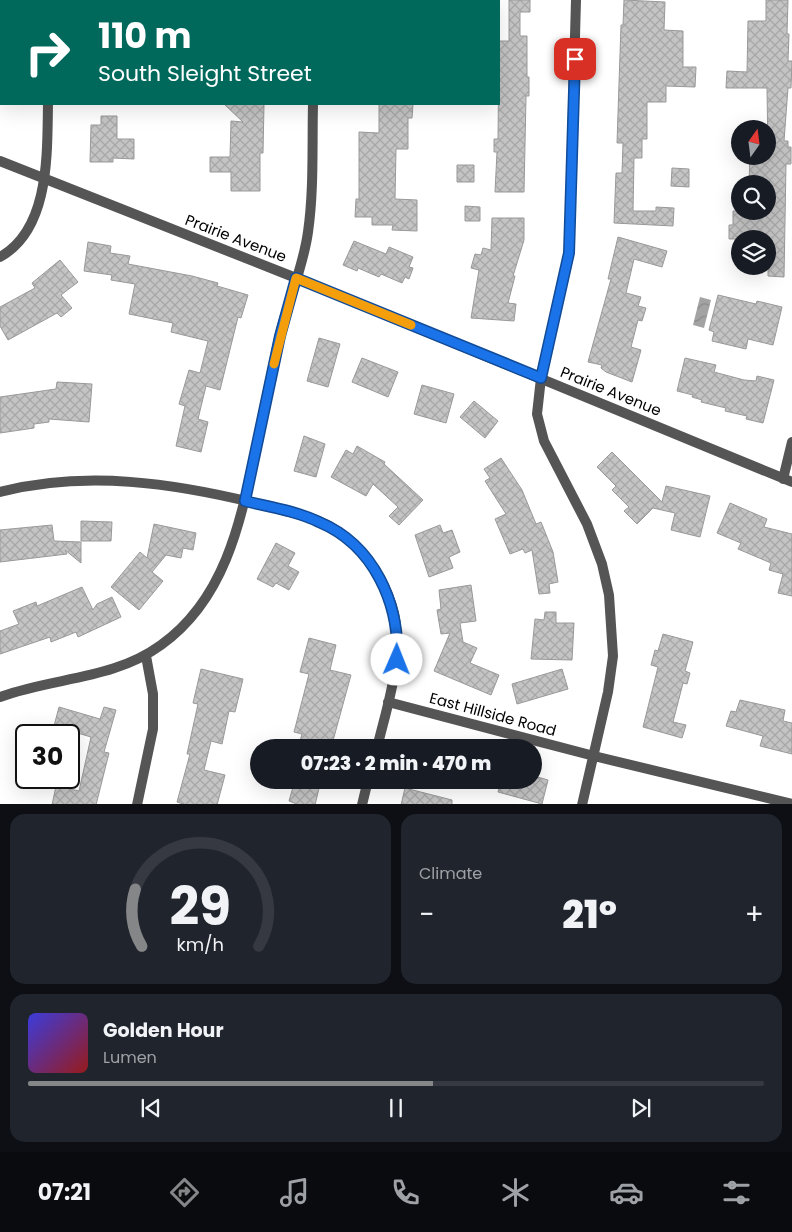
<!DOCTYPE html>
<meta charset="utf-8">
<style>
:root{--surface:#171b24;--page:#20242c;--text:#f1f3f6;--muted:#9ea1a6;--line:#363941;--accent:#858687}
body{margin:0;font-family:Poppins,sans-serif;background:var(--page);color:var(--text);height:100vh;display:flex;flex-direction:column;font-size:19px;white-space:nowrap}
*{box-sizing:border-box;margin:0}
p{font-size:16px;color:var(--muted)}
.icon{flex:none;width:28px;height:28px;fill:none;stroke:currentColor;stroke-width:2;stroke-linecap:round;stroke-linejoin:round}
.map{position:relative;height:804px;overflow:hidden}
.side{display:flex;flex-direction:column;gap:10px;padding:10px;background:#0d0f14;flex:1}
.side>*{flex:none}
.top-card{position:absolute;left:0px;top:0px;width:500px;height:105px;box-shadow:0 5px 20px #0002;background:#00695c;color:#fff;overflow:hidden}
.needle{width:32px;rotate:14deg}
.tools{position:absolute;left:731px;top:120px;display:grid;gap:10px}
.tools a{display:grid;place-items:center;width:45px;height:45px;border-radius:50%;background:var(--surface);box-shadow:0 5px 20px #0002;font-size:25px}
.speed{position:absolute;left:15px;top:724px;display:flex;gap:10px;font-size:25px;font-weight:700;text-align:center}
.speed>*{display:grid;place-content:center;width:65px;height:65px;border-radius:50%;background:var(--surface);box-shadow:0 5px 20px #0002;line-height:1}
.speed .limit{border:2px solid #111;border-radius:8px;background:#fff;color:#111}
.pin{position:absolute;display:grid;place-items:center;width:42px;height:42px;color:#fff;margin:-21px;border-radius:10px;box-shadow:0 2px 8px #0006}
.me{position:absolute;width:55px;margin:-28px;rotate:1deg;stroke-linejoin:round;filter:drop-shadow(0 0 4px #0008)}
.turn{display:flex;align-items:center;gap:18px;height:105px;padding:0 15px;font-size:22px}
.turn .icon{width:65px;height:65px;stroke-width:2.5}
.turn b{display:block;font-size:35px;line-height:42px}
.big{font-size:38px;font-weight:800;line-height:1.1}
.side .card{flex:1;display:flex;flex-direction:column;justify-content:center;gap:8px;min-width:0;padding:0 18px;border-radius:15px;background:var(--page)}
.side .dial{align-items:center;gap:0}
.dial svg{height:130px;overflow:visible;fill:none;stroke:var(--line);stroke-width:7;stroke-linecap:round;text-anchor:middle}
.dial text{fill:var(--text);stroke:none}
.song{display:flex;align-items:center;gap:15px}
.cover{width:60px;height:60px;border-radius:8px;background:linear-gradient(135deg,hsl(240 70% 55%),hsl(0 70% 35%))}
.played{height:5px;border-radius:2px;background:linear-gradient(90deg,var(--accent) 55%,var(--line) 55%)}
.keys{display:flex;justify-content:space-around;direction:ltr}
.heat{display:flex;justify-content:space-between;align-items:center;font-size:28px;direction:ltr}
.side .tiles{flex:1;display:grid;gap:10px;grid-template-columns:1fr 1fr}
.card:last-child{grid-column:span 2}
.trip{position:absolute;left:250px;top:739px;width:292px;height:50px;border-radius:25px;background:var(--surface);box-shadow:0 5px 20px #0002;font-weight:800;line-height:50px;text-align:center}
.tab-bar{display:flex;height:80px;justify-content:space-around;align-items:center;background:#090b0e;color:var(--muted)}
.tab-bar .icon{width:35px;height:35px}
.tab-bar .selected{color:var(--accent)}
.tab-bar b{font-size:22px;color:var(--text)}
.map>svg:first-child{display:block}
.water{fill:url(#water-waves)}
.building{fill:url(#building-cross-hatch);stroke:#999}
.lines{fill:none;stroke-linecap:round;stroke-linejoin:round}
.street{stroke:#555;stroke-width:10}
.route-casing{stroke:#114b97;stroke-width:12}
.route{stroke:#1a73e8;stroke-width:9}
.slow{stroke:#f59e0b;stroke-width:9}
.labels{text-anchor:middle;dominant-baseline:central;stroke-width:5;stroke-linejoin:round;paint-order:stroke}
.street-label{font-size:15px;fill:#000;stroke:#fff}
</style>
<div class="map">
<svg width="792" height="805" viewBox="0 0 792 805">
<defs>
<pattern id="water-waves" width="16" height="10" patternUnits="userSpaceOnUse" patternTransform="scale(1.25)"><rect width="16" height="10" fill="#a3a3a3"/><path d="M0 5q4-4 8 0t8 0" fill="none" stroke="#8b8b8b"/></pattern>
<pattern id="building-cross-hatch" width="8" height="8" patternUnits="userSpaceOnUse" patternTransform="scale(1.25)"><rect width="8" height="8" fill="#c4c4c4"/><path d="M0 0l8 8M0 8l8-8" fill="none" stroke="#a7a7a7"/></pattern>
</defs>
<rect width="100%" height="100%" fill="#fff"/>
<path class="water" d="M 700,297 L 711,300 L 704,328 L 693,325 Z"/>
<path class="building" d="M 509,0 L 530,0 L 530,12 L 520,12 L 520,36 L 527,36 L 527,77 L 529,77 L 529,96 L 526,96 L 524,192 L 495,192 L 497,152 L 494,152 L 494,139 L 498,139 L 499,41 L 509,41 Z
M 624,0 L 665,2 L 664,30 L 683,31 L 683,67 L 696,67 L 695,87 L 666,86 L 666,102 L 647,102 L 647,139 L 642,139 L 642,158 L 634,158 L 633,211 L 656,211 L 656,207 L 674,208 L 673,226 L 614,223 L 616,173 L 622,173 L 623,143 L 617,143 L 621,25 L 623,25 Z
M 766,0 L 788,0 L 787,34 L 789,34 L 788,61 L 792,61 L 791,88 L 788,88 L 784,141 L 788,141 L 788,147 L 791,147 L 791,164 L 786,164 L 784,277 L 768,276 L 768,239 L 729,239 L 729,225 L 733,225 L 733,211 L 768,211 L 768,184 L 749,184 L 750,156 L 768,156 L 767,88 L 726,88 L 727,71 L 747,72 L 748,21 L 766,21 Z
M 224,104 L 264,104 L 263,153 L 260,153 L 260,191 L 231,191 L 231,172 L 210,172 L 210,157 L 230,157 L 231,121 L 243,122 Z
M 379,104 L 413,104 L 412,118 L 408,118 L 408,149 L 396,149 L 395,199 L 417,200 L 417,231 L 392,230 L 393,225 L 372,225 L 372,217 L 355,217 L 356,199 L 359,199 L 359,132 L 379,133 Z
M 101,116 L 117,116 L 117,139 L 134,139 L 134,159 L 113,158 L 113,162 L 90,162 L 91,125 L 101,125 Z
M 457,165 L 474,165 L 474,182 L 457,182 Z
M 672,168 L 689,169 L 689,187 L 671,186 Z
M 465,206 L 480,207 L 480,221 L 465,221 Z
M 492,218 L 524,218 L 524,240 L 513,276 L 515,276 L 508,303 L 516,304 L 514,321 L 471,318 L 479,270 L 471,268 L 475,254 L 481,255 L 483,248 L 491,250 Z
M 618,237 L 667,251 L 662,267 L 634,259 L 626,293 L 641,297 L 638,306 L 646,308 L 642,321 L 638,320 L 631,347 L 641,350 L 632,382 L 606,372 L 601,368 L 602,365 L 588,362 L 611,279 L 608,279 Z
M 354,241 L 386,254 L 389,247 L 413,257 L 409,267 L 413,268 L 409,279 L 405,277 L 402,283 L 381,274 L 379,277 L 358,268 L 357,271 L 343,265 Z
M 88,242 L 111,246 L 110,253 L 130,256 L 128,264 L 192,276 L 218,283 L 217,286 L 248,295 L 241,318 L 238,317 L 220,390 L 206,386 L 198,419 L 208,422 L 201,452 L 176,446 L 185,406 L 179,404 L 189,370 L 200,373 L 208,341 L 171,332 L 173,323 L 129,314 L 135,284 L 111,280 L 112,275 L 84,271 Z
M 60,260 L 78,282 L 61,295 L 72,308 L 61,317 L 57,313 L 8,340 L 0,326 L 0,307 L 35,288 L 32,283 Z
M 718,295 L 756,304 L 757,301 L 782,307 L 773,345 L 748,339 L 746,349 L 712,341 L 714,332 L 709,330 Z
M 319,338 L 340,344 L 328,387 L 307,381 Z
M 362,358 L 398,372 L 388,397 L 352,382 Z
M 685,358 L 716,365 L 714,372 L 744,380 L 756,381 L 757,376 L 774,380 L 763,423 L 746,419 L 747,416 L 725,411 L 726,408 L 701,402 L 702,400 L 692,397 L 693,395 L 677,391 Z
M 57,382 L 92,384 L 89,422 L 49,419 L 49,422 L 34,424 L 34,428 L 0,433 L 0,397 L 56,389 Z
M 422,385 L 454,394 L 446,423 L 414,414 Z
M 474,401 L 498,421 L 485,438 L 460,417 Z
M 304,436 L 325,444 L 316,477 L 294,471 Z
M 357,446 L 385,462 L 384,464 L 423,500 L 399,525 L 389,516 L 398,507 L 373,484 L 366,496 L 331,477 L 346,450 L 353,454 Z
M 612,452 L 662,502 L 666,486 L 710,496 L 700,537 L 671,530 L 675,513 L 653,508 L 637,524 L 624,511 L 629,507 L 612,490 L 616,486 L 597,467 Z
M 501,458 L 522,490 L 536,524 L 541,522 L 553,552 L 558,582 L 549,584 L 550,593 L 539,594 L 532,550 L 525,553 L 523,549 L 510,554 L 495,519 L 506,514 L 485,481 L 490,478 L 484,469 Z
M 730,503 L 767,519 L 764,527 L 792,534 L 792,596 L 778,593 L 783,574 L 769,570 L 771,563 L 738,549 L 741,543 L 717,533 Z
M 81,521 L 112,522 L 111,541 L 81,541 Z
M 154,524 L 196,533 L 193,550 L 183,548 L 181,558 L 166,555 L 152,572 L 163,581 L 139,610 L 111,587 L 140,552 L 147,558 Z
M 52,525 L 54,541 L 81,542 L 81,563 L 65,550 L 67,554 L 0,562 L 0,530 Z
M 440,525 L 443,533 L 452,530 L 460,552 L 449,557 L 453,568 L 429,577 L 415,535 Z
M 276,543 L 295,553 L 288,566 L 299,572 L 289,590 L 276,583 L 273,587 L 257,579 Z
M 471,585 L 476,621 L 460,623 L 463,642 L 477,648 L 470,663 L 499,675 L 491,695 L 434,671 L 450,633 L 441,634 L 437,610 L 441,609 L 439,590 Z
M 82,587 L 93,610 L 97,604 L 112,597 L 121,617 L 78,637 L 76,632 L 51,642 L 50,637 L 0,654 L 0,631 L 19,624 L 13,611 L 36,602 L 37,606 Z
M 545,612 L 556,612 L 556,623 L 574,623 L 572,660 L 531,659 L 535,619 L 544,620 Z
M 663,634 L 693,642 L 685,671 L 690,673 L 687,684 L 683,683 L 673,722 L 686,725 L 682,738 L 643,727 L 658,667 L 651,665 L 655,650 L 658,651 Z
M 309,638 L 336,645 L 330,670 L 351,675 L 331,748 L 298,748 L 302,734 L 294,732 L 309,674 L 300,672 Z
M 201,669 L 243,679 L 235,712 L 229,711 L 222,744 L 211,741 L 204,770 L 225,775 L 217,805 L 186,805 L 177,802 L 190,754 L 187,754 L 198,704 L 193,703 Z
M 562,669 L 568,689 L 517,704 L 512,684 Z
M 740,700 L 785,710 L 783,721 L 792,723 L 792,754 L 760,746 L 763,736 L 726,726 L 731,711 L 736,712 Z
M 59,707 L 100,719 L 104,707 L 116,710 L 104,752 L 109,753 L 96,805 L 52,805 L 56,786 L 79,791 L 91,737 L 54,726 Z
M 534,776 L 548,780 L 542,804 L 498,792 L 501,780 L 534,780 Z
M 295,780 L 321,780 L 315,805 L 299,805 L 289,801 Z
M 405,788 L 452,800 L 452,805 L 401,805 Z"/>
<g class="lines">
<path class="street" d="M 576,0 L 569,253 L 541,378 L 537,414 L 544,441 L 587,524 L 602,564 L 609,595 L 613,656 L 608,692 L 582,805
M 50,1 L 50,0
M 316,1 L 316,0
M 0,161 L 296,278 L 792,482
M 0,257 C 50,229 47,154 48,104
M 783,479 L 792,442
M 0,492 C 86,470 174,483 259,504 C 283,511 309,515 331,527 C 360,544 382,574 392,606 C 406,653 388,702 377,748
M 0,697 C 54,677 113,680 161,645 C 224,600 240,525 255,453 C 263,415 271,376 279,338 C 287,303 303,269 308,232 C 314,190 312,146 313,104
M 388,702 L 594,756 L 792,804
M 137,805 L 153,729 L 153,694 L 146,656
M 362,805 L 368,780"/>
</g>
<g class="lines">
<defs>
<path id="route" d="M 397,660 C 400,604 374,545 319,522 C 296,511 270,507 245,501 L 280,336 L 296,278 L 541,378 L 569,253 L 575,59"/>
</defs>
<use href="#route" class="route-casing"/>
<use href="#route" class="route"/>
<path class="slow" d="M 274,364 L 296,278 L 411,325"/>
</g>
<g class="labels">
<g class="street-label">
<text transform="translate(236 238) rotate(21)">Prairie Avenue</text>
<text transform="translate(611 391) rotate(22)">Prairie Avenue</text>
<text transform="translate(493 714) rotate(15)">East Hillside Road</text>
</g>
</g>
</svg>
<div class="tools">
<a><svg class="needle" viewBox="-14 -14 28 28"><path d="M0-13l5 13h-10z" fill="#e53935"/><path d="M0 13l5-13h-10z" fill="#9ea1a6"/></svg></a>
<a><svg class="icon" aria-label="search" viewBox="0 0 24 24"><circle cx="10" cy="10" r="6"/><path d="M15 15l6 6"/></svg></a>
<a><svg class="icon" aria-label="layers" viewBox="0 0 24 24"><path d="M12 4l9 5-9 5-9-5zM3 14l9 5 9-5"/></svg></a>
</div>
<div class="speed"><div class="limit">30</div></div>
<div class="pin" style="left:575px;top:59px;background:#d93025"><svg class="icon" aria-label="arrive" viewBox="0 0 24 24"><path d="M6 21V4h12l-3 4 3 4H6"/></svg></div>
<svg class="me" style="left:397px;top:660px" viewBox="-20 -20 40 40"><circle r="19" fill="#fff"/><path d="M0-13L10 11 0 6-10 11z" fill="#1a73e8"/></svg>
<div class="trip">07:23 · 2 min · 470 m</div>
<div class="top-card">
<div class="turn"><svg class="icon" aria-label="right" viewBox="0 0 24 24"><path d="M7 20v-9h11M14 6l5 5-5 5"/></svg><div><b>110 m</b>South Sleight Street</div></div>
</div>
</div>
<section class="side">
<div class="tiles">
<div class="card dial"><svg viewBox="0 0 100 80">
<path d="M14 69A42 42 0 1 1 86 69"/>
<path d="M14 69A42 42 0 0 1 10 34" stroke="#858687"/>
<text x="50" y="56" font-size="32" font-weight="700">29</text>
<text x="50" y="72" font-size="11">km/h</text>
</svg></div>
<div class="card"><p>Climate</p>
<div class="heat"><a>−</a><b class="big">21°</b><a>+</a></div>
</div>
<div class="card">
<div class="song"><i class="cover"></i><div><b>Golden Hour</b><p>Lumen</p></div></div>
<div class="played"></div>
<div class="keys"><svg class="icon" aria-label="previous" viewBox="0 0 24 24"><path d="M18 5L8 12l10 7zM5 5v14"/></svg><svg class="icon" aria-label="pause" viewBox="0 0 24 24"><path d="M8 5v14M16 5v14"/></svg><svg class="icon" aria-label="next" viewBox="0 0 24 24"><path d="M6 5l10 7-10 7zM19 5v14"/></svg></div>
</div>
</div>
</section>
<nav class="tab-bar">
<b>07:21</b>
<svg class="icon selected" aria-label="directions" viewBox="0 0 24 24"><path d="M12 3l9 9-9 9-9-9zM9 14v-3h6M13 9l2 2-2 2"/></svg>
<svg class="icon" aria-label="music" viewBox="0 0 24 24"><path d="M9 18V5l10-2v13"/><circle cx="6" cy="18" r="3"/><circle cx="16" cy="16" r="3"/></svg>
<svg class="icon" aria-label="phone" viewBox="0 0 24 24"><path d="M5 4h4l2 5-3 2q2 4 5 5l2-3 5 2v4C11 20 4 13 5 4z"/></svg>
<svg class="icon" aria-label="climate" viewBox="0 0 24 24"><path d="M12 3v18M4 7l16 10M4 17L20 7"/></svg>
<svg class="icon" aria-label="car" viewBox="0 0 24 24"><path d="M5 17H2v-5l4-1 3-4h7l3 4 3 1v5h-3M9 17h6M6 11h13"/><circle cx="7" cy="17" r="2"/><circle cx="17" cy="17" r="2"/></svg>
<svg class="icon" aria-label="filters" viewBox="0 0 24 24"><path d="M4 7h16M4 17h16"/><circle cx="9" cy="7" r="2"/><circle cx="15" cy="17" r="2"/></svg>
</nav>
